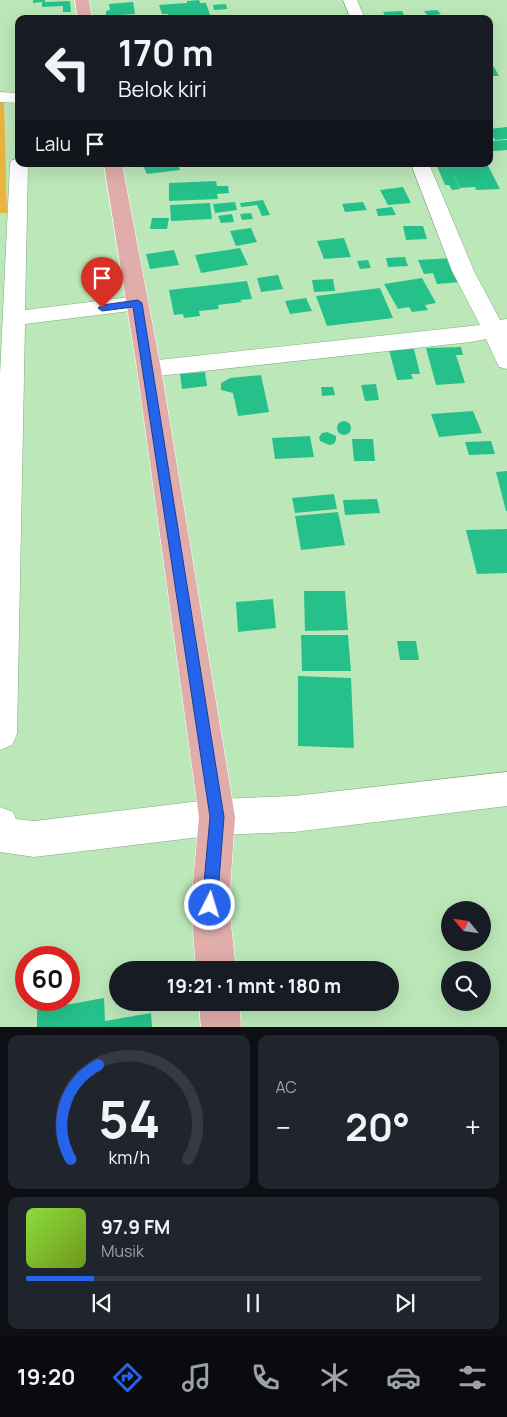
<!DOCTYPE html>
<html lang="id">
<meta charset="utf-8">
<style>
:root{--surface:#171b24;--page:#20242c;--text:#f1f3f6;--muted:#9ea1a6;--line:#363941;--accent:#2563eb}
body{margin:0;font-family:Manrope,sans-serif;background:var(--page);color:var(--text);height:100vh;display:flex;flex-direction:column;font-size:19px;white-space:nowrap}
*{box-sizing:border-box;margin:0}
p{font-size:16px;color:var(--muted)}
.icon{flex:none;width:28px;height:28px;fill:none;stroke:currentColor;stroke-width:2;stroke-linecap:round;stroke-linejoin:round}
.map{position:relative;height:1027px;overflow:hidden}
.side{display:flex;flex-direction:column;gap:8px;padding:8px;background:#0d0f14;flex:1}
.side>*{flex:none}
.guide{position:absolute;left:15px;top:15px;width:478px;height:152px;border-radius:10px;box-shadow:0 5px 20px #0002;background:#171b24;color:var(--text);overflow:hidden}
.needle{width:32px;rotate:299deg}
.fabs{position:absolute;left:441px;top:901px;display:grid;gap:10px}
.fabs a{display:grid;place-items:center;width:50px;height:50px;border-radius:50%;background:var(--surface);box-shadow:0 5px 20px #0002;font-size:25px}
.speed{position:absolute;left:15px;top:946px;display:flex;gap:10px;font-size:25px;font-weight:700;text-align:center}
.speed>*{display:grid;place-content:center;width:65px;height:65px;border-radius:50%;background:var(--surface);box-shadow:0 5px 20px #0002;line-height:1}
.speed .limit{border:8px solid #d22;background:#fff;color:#111}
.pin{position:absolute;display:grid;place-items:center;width:42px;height:42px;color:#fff;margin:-51px -21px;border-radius:50% 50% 50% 0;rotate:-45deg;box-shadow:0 0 5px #0007}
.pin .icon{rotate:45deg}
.me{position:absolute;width:55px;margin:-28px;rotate:5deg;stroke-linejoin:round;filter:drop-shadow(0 0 4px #0008)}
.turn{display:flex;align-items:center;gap:18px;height:105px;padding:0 20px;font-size:22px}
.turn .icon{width:65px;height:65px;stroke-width:2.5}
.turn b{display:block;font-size:35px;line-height:42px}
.then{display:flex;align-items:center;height:48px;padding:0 20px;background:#0003;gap:10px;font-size:19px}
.big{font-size:38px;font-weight:700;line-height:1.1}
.side .card{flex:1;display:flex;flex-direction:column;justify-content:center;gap:8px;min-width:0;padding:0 18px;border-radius:10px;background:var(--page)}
.side .dial{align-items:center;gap:0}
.dial svg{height:130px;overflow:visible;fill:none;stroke:var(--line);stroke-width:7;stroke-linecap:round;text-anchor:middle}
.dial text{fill:var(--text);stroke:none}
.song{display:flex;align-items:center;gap:15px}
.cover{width:60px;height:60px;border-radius:8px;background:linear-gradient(135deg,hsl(90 70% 55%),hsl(80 70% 35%))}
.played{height:5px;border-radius:2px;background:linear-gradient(90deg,var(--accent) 15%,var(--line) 15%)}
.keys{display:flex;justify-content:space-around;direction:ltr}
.heat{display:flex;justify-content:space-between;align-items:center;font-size:28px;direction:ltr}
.side .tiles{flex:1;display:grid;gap:8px;grid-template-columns:1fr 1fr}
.card:last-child{grid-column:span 2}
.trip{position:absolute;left:109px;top:961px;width:290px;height:50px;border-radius:25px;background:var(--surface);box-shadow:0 5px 20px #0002;font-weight:700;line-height:50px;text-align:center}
.menu{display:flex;height:80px;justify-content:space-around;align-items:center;background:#090b0e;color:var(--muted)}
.menu .icon{width:35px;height:35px}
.menu .current{color:var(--accent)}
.menu b{font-size:22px;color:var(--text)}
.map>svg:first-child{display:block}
.green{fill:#e9b540}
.building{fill:#26c18b}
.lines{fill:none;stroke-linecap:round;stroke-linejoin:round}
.minor-casing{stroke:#80aa7d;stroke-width:1}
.major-casing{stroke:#fff;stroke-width:1}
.minor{fill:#fff;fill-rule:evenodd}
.major{fill:#e0adaa;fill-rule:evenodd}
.route{fill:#2563eb;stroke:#184099}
</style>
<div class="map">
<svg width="507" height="1027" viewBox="0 0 507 1027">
<rect width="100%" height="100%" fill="#bce8b9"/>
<path class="green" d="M 0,102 L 4,102 L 7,213 L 0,213 Z"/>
<path class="building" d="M 33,0 L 45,0 L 45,2 L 70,1 L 71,12 L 63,12 L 63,6 L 42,7 L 42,2 L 33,3 Z
M 199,0 L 200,3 L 206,3 L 210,15 L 169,19 L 168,14 L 162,14 L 159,5 L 187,3 L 187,1 Z
M 133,2 L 135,14 L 106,16 L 106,11 L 110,10 L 109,4 Z
M 226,4 L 227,9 L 214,10 L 213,5 Z
M 437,10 L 441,14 L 436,15 L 439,19 L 425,19 L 424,16 L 428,16 L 424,11 Z
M 402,11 L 406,19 L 387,19 L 383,12 Z
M 312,16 L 336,16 L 337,19 L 312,19 Z
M 489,67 L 494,67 L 499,76 L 489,76 Z
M 507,127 L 507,139 L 495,140 L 493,137 L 489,137 L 489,129 Z
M 507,140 L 507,150 L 493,151 L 489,144 L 489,141 Z
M 142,164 L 178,164 L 180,170 L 147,174 Z
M 436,164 L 487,164 L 500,189 L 476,190 L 475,187 L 460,188 L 451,169 L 460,189 L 452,190 L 449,185 L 445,185 Z
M 216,181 L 217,186 L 228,186 L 229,193 L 217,194 L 218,199 L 169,201 L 169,183 Z
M 403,187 L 411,203 L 388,205 L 380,190 Z
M 263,200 L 270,215 L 262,216 L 257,205 L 241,207 L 240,203 Z
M 235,202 L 237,210 L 215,213 L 213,204 Z
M 363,202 L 367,210 L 345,212 L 342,204 Z
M 210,203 L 212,219 L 171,221 L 170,205 Z
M 392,207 L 396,215 L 378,216 L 376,209 Z
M 251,213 L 253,219 L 242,220 L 240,214 Z
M 232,214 L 234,222 L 221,223 L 218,216 Z
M 152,218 L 169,218 L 167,229 L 150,229 Z
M 403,226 L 423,226 L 427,239 L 406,240 Z
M 251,228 L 257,242 L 236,246 L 230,231 Z
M 344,238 L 351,257 L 324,259 L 317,241 Z
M 240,248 L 248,265 L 201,273 L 195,255 Z
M 174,250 L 179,265 L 150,269 L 146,254 Z
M 405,257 L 408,266 L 388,267 L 386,258 Z
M 452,258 L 462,282 L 437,284 L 433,273 L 424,274 L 418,260 Z
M 368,260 L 371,268 L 360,269 L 357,261 Z
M 278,275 L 283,289 L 261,292 L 257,278 Z
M 422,278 L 436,303 L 425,305 L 428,310 L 412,312 L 409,307 L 398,309 L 384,284 Z
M 333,279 L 335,291 L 314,292 L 312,280 Z
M 247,281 L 252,299 L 240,300 L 242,302 L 218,305 L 219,309 L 199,311 L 200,316 L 184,318 L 183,314 L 174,315 L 169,290 Z
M 380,288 L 393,318 L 327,326 L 316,296 Z
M 306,298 L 312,311 L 290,314 L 285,301 Z
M 461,347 L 463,355 L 456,355 L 465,383 L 436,385 L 426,348 Z
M 414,349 L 420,374 L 411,374 L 413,379 L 397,380 L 389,350 Z
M 205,372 L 207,386 L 182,389 L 180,374 Z
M 261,375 L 269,412 L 238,416 L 233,393 L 221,390 L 221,383 L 230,378 Z
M 376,384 L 379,400 L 365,401 L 361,385 Z
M 321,387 L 333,387 L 335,395 L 322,396 Z
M 473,411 L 482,433 L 439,437 L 431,414 Z
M337 428a7 7 0 1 1 14 0a7 7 0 1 1-14 0Z
M 327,432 L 336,436 L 336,440 L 334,444 L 329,445 L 320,441 L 319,437 L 322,433 Z
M 310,436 L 314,457 L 275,459 L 272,438 Z
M 352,439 L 373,439 L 375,461 L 354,461 Z
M 491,441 L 495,454 L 469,455 L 465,442 Z
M 507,471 L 507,511 L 506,511 L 496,472 Z
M 334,494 L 337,509 L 295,513 L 292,498 Z
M 377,499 L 380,513 L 345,515 L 343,500 Z
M 338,512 L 345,545 L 301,550 L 295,516 Z
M 507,529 L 507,573 L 477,574 L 466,530 Z
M 304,591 L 345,591 L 348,630 L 305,631 Z
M 273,599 L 276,628 L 238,632 L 236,602 Z
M 301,635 L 348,635 L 351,671 L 302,671 Z
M 397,641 L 416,641 L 419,660 L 400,660 Z
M 298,676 L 351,678 L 354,748 L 298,746 Z
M 104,998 L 105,1021 L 151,1013 L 152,1027 L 37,1027 L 37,1010 Z"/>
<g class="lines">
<defs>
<path id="minor" d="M 343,0 L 357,0 L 365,19 L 351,19 Z
M 0,92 L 19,93 L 19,103 L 0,102 Z
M 19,159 L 19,164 L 28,164 L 25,310 L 138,296 L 146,298 L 149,303 L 146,308 L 138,310 L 25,324 L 17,734 L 12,745 L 0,750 L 0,375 L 10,164 L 12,160 Z
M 411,164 L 429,164 L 474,271 L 500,320 L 507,319 L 507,369 L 499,367 L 486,339 L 471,342 L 149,377 L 141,375 L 137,369 L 141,363 L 149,361 L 480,325 L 452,271 Z
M 507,772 L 507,806 L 294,832 L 217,835 L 34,857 L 0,852 L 0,807 L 13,812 L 16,819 L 34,821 L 217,799 L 294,796 Z"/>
<path id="major" d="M 75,0 L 89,0 L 92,19 L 78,19 Z
M 104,164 L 122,164 L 161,369 L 235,817 L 229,905 L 236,970 L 196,970 L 191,905 L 199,817 L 137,369 Z
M 199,1002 L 239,1002 L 241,1027 L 201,1027 Z"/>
</defs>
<use href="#minor" class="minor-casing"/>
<use href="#major" class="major-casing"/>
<use href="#minor" class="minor"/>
<use href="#major" class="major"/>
</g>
<path class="route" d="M 138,300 L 142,303 L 224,817 L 217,905 L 215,911 L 210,913 L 204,911 L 202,905 L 210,817 L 133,307 L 102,311 L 98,308 L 102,305 Z"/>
</svg>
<div class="fabs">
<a><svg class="needle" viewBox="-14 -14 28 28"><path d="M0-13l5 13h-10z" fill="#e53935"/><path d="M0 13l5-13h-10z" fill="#9ea1a6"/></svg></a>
<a><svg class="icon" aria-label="search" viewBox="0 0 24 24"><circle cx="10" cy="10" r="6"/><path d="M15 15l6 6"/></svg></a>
</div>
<div class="speed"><div class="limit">60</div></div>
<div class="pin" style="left:102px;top:308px;background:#d93025"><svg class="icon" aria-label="arrive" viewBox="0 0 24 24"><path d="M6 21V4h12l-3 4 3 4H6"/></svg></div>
<svg class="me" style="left:210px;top:905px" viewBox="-20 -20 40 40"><circle r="17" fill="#2563eb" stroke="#fff" stroke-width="3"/><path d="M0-11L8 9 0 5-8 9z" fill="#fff"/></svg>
<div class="trip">19:21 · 1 mnt · 180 m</div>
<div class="guide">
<div class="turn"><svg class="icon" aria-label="left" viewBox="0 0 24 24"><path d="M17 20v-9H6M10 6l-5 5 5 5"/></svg><div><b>170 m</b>Belok kiri</div></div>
<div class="then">Lalu<svg class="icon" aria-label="arrive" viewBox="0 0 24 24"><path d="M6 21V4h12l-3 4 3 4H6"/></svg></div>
</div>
</div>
<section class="side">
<div class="tiles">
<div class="card dial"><svg viewBox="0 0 100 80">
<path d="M14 69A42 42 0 1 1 86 69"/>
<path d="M14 69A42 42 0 0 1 31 11" stroke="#2563eb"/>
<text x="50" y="56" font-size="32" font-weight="700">54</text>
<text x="50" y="72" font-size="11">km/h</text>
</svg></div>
<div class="card"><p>AC</p>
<div class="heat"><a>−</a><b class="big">20°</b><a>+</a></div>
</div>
<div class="card">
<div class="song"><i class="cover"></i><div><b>97.9 FM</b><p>Musik</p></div></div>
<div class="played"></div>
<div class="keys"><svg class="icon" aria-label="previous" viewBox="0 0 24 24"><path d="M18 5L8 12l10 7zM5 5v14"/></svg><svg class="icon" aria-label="pause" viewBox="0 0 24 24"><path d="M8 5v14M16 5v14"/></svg><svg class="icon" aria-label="next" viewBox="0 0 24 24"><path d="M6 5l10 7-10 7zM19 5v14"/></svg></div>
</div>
</div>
</section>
<nav class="menu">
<b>19:20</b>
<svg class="icon current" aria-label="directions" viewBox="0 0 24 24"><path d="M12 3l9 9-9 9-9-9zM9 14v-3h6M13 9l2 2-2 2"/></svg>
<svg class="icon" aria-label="music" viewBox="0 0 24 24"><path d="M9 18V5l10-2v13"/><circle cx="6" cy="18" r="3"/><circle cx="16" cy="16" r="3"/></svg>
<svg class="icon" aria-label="phone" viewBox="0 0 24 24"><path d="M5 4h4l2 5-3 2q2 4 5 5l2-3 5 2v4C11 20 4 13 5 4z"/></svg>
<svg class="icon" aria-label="climate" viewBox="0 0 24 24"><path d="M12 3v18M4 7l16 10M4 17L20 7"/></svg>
<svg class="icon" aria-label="car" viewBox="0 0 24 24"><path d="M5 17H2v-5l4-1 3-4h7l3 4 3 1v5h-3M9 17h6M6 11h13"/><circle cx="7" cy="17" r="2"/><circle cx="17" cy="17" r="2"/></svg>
<svg class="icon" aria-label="filters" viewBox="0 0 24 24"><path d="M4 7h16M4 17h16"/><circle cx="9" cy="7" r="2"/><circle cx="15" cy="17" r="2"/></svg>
</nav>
